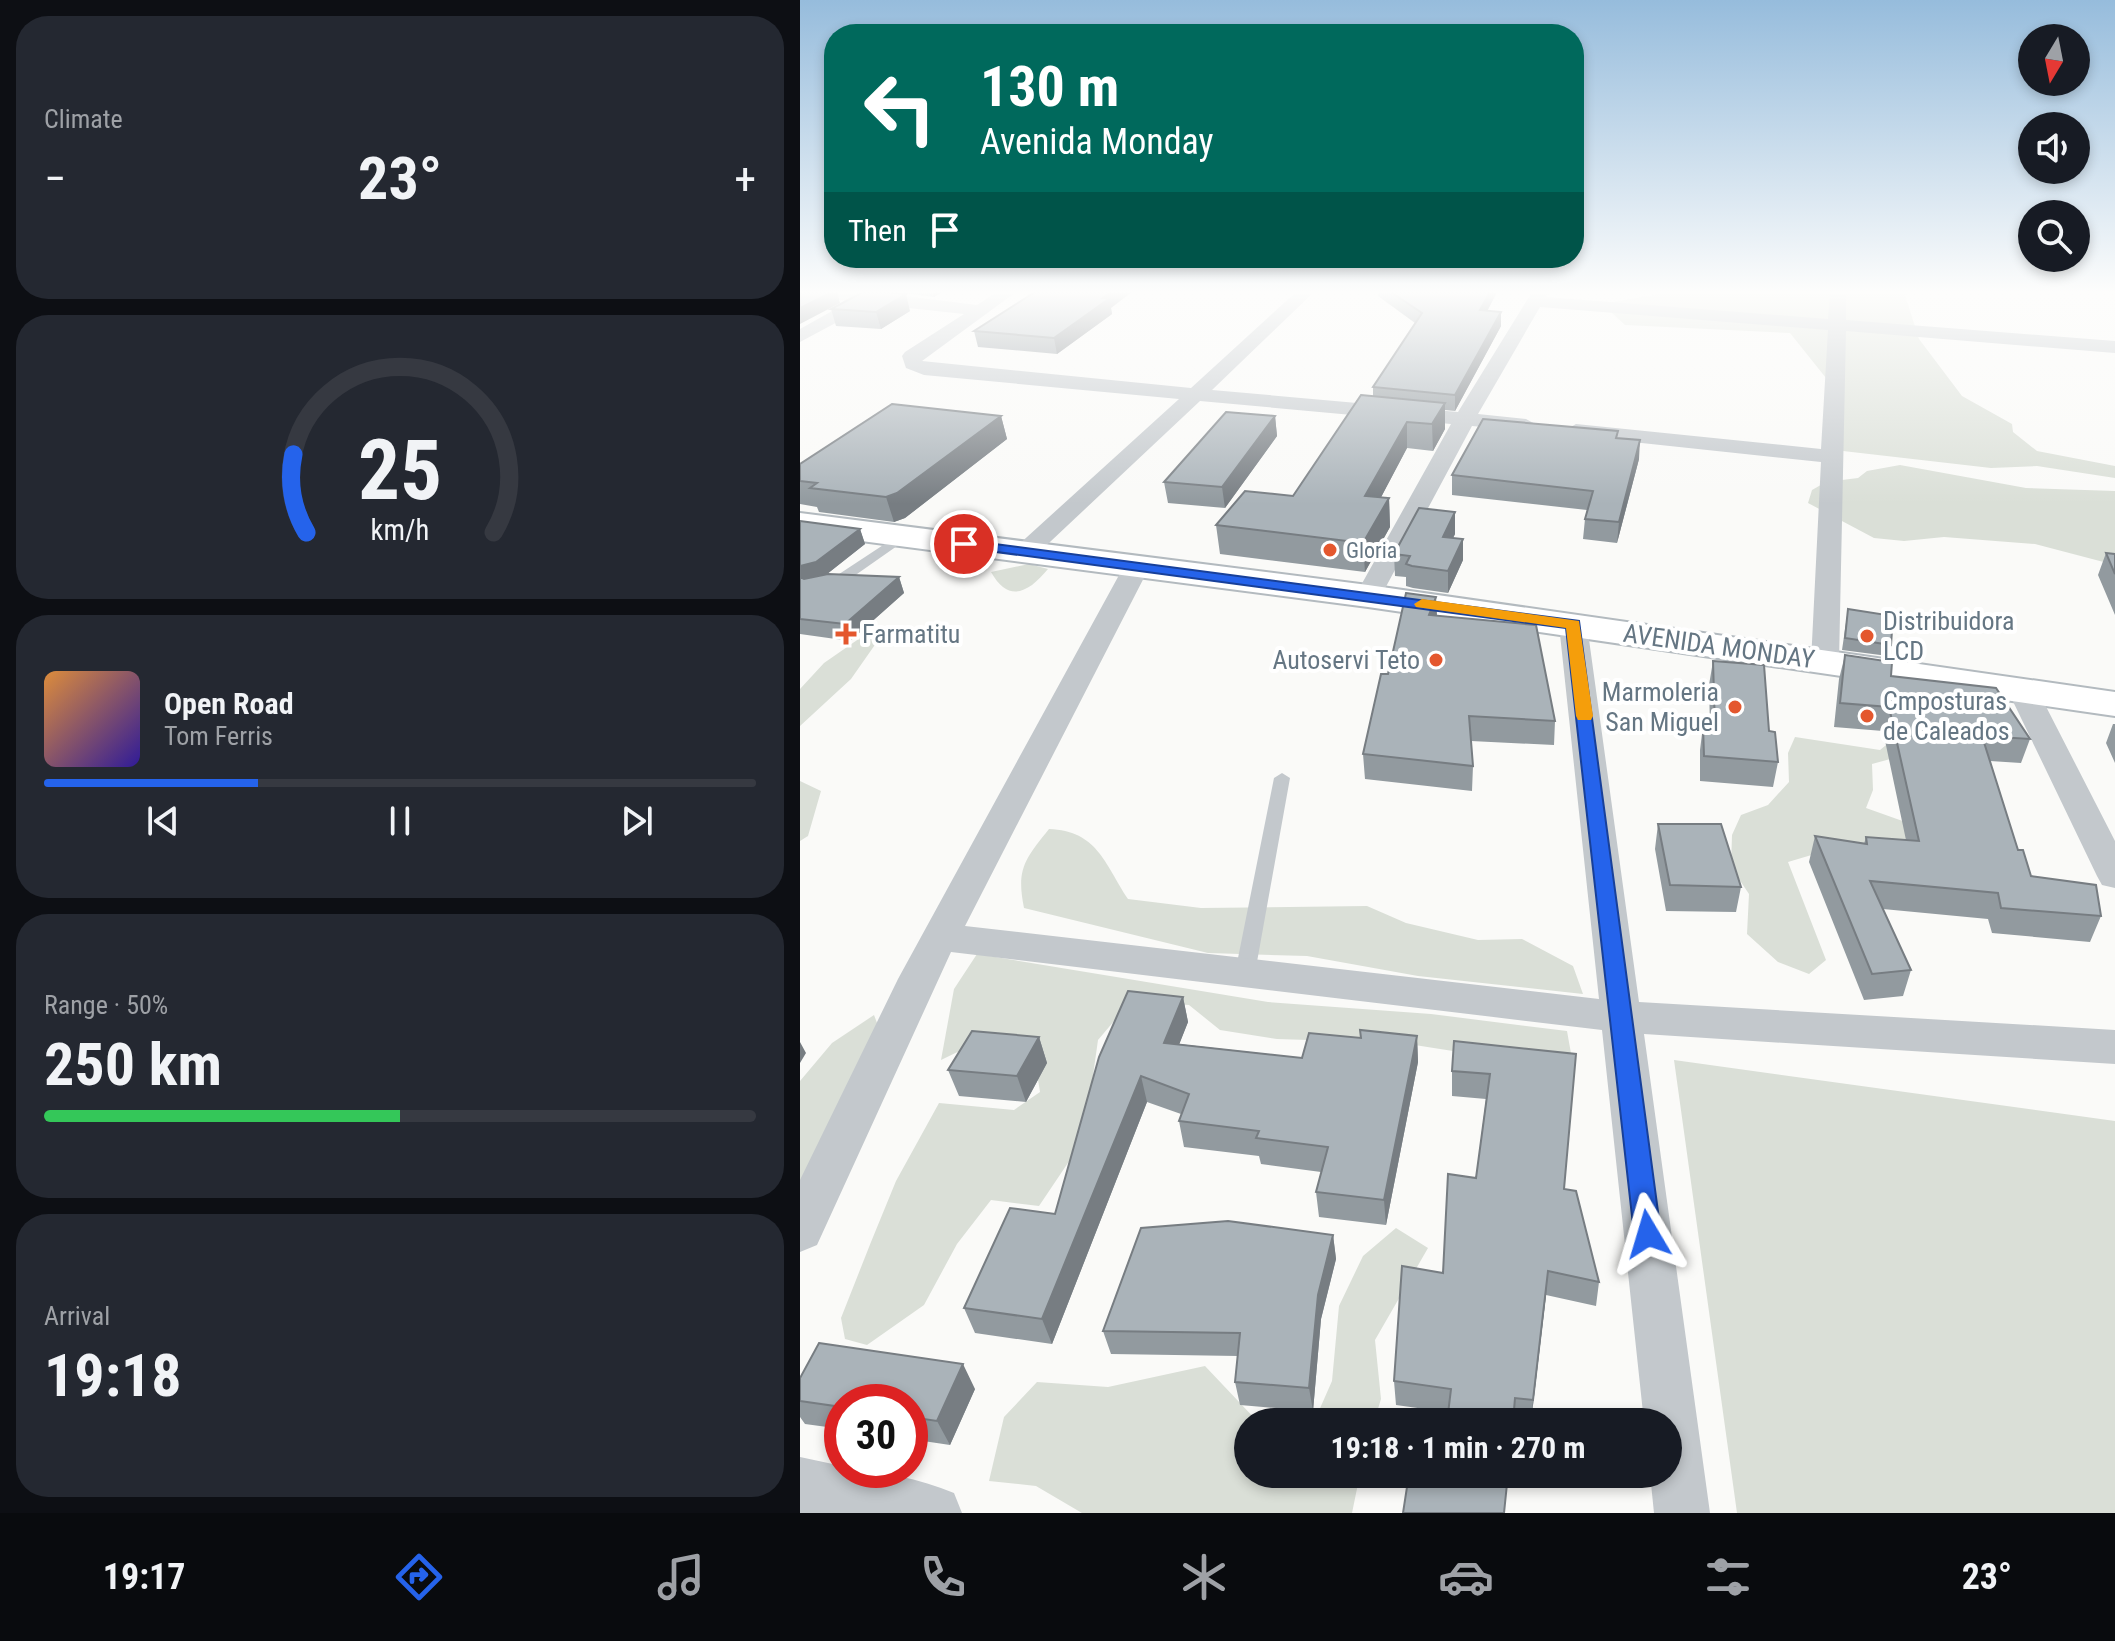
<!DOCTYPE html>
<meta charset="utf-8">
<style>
:root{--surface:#171b24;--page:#242831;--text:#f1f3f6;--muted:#9ea1a6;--line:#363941;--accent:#2563eb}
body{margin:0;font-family:"Roboto Condensed",sans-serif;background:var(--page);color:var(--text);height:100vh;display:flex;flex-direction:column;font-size:30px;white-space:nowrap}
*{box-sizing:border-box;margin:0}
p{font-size:26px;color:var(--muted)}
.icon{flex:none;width:44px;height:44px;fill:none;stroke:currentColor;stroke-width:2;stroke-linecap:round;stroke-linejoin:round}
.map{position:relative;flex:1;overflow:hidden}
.panel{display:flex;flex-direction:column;gap:16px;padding:16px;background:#0d0f14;width:800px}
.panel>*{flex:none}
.top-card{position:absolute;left:24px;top:24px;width:760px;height:244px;border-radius:32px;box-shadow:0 4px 12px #0003;background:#00695c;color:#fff;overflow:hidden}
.needle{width:52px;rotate:190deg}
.controls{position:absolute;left:1218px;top:24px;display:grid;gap:16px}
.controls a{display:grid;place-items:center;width:72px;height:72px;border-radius:50%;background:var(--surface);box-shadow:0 4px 12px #0003;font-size:40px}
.speed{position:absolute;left:24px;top:1384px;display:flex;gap:16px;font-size:40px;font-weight:700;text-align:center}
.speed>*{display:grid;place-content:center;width:104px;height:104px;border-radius:50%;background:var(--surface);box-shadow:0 4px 12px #0003;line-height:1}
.speed .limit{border:12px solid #d22;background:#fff;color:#111}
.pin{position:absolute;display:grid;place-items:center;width:68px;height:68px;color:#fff;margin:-34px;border:4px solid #fff;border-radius:50%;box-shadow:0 2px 8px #0007}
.me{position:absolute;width:88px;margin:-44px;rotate:353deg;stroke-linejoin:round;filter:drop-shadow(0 0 6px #0008)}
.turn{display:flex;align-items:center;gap:28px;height:168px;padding:0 24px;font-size:36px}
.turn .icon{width:104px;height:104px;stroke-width:2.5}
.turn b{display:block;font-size:56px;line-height:68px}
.then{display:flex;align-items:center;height:76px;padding:0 24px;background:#0003;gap:16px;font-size:30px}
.big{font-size:60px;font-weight:700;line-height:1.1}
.panel .card{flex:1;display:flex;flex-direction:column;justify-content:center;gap:12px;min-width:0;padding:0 28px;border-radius:32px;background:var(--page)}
.panel .dial{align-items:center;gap:0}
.dial svg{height:208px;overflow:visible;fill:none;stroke:var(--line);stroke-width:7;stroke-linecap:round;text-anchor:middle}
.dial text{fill:var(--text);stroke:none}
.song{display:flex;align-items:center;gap:24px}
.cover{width:96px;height:96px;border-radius:12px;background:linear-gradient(135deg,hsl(30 70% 55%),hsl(250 70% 35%))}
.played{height:8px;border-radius:4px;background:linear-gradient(90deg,var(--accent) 30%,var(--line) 30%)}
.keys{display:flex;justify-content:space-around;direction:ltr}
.heat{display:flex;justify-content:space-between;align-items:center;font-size:44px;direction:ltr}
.charge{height:12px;border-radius:6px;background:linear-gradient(90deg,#34c759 50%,var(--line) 0)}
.trip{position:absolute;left:434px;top:1408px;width:448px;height:80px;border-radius:40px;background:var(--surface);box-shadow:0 4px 12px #0003;font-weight:700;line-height:80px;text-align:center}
.menu{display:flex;height:128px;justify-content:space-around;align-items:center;background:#090b0e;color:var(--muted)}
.menu .icon{width:56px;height:56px}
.menu .selected{color:var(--accent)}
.menu b{font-size:36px;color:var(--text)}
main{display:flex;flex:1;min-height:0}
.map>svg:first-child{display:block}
.green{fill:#dadfd7}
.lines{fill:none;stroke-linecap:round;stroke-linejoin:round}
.secondary-casing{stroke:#b3babf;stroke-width:4}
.service{fill:#c3c8cc;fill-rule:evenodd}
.minor{fill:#c3c8cc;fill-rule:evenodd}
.secondary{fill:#fff;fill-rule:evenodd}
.wall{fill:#929a9f}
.shaded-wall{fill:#777d82}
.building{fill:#aab3b9;stroke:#777d82;stroke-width:2}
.route{fill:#2563eb;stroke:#184099;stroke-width:2}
.slow{fill:#f59e0b}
.poi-dot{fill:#e4572e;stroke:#fff;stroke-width:3}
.labels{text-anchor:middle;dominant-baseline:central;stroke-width:8;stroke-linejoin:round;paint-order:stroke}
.far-poi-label{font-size:22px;fill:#657683;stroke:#fff;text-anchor:start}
.poi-label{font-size:26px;fill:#657683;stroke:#fff;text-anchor:start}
.street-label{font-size:26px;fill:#657683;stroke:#fff}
</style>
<main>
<section class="panel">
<div class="card"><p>Climate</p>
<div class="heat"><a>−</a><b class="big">23°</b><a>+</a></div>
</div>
<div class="card dial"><svg viewBox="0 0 100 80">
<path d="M14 69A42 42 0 1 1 86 69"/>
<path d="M14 69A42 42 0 0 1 9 39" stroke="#2563eb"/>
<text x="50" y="56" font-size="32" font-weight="700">25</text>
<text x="50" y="72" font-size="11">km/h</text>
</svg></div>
<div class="card">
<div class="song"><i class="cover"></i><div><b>Open Road</b><p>Tom Ferris</p></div></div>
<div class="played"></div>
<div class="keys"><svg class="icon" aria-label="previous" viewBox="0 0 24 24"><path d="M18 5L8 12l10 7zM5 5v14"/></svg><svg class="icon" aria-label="pause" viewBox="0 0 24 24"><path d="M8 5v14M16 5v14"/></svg><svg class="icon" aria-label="next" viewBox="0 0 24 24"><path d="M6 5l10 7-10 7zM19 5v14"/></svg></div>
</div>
<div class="card"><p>Range · 50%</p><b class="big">250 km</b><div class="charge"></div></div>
<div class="card"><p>Arrival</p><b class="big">19:18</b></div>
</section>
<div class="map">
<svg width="1315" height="1513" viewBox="0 0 1315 1513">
<rect width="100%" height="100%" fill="#fafaf8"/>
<path class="green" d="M 869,292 L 1104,292 L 1119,339 L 1162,396 L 1212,424 L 1213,432 L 1237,451 L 1315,466 L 1315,478 L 1237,466 L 1191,468 L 1043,451 L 1042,398 L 990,333 L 825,325 L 812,313 L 808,303 Z
M 1100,465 L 1226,488 L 1315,491 L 1315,565 L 1235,544 L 1144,537 L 1104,541 L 1074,538 L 1008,503 L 1012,490 L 1026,482 L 1058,478 L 1067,471 Z
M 229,564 L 248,569 C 229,592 209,604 191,572 Z
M 73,629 L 79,639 L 51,679 L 0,726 L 0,689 L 24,663 Z
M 995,737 L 1080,750 L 1091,741 L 1105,755 L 1072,764 L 1073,790 L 1066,808 L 1111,824 L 1130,846 L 1035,848 L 988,862 L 1026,960 L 1009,974 L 978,962 L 947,934 L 949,894 L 931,867 L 932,835 L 941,815 L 968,805 L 989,782 L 988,753 Z
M 0,781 L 21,791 L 8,836 L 0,841 Z
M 249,829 C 297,831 304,862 328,899 L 401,908 L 567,906 L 606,923 L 678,940 L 722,939 L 773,966 L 783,994 L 618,976 L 507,956 L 408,953 L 224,908 C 216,869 225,859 249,829 Z
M 177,954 L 468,1002 L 631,1014 L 767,1031 L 772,1059 L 730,1063 L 602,1043 L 477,1039 L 420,1030 L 389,1005 L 331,1001 L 298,1040 L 284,1139 L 239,1206 L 191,1200 L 157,1244 L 124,1305 L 67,1345 L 45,1339 L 41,1318 L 71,1242 L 96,1181 L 139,1103 L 214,1110 L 240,1092 L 233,1049 L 182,1040 L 141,1060 L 154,989 Z
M 74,1015 L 82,1036 L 0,1218 L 0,1081 L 32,1043 Z
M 874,1060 L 1315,1121 L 1315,1513 L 937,1513 Z
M 596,1228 L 628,1248 L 575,1340 L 581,1399 L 574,1422 L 514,1422 L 532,1381 L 539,1306 L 563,1256 Z
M 405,1366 L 458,1422 L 448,1422 L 448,1474 L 560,1474 L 552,1513 L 282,1513 L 236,1486 L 189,1481 L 204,1417 L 237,1382 L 308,1387 Z"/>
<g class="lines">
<defs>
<path id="secondary" d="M 0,513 L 568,585 L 1315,692 L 1315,716 L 568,607 L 0,533 Z"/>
</defs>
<use href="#secondary" class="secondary-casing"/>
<path class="service" d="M 103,532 L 107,533 L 107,539 L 37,588 L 27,588 L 27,582 Z
M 482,773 L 490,778 L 455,973 L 452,978 L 445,980 L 438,978 L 435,973 L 474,778 Z"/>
<path class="minor" d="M 2,292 L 72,292 L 177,305 L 197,292 L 216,292 L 122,361 L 391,388 L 496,292 L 514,292 L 412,390 L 658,412 L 732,292 L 748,292 L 746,297 L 1028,319 L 1030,292 L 1046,292 L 1046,320 L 1315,341 L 1315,353 L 1046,331 L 1039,662 L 1035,668 L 1015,668 L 1011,662 L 1021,462 L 776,436 L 765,430 L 776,424 L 1021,449 L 1028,330 L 740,307 L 678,414 L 726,419 L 737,425 L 726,431 L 672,426 L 581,596 L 577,602 L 559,602 L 555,596 L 651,424 L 400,401 L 234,557 L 225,560 L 212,552 L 216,547 L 379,399 L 124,375 L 106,368 L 102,356 L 105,352 L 164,314 L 71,304 L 0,342 L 0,329 L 50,301 L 10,297 Z
M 337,558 L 350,566 L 165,926 L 799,999 L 759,625 L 763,619 L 783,619 L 787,625 L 839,1002 L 1315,1030 L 1315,1064 L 844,1034 L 910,1513 L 854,1513 L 850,1474 L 868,1474 L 868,1422 L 844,1422 L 802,1030 L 151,952 L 17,1245 L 0,1252 L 0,1180 L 98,979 L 324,566 Z
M 1223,682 L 1234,685 L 1238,691 L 1315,841 L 1315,888 L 1302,885 L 1297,876 L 1208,691 L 1212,685 Z
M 0,1457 L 42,1466 L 42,1470 C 79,1470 120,1479 154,1493 L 162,1513 L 0,1513 Z"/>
<use href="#secondary" class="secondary"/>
</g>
<path class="wall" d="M 96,292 L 142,292 L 134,297 Z
M 578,292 L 697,292 L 687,311 L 701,312 L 701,326 L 655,411 L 645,410 L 645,429 L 633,451 L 607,448 L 581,497 L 589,498 L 590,527 L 565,572 L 420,554 L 416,525 L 493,496 L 573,396 L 573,387 L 615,323 L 578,296 Z
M 311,308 L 312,314 L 257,354 L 178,347 L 174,331 Z
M 31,309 L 110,311 L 81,329 L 36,326 Z
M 201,416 L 207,439 L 105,518 L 94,522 L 19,512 L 17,507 L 0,504 L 0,464 Z
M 475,416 L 477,436 L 425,508 L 368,503 L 364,482 Z
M 818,431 L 817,438 L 839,459 L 817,543 L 783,539 L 785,519 L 787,510 L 652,495 L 652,475 Z
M 655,512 L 655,534 L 653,538 L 663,560 L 648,593 L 613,588 L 606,586 L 606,577 L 595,576 L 594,554 Z
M 0,521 L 60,529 L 65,544 L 27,574 L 99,577 L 104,593 L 50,641 L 0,634 Z
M 1306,553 L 1315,554 L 1315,615 L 1298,575 Z
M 636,597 L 637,616 L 755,721 L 754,745 L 671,741 L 673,766 L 672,791 L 565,779 L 563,754 L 588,674 Z
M 1048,609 L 1091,645 L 1088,656 L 1042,650 Z
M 1045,655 L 1230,739 L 1221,763 L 1190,761 L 1218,850 L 1231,876 L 1301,916 L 1290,942 L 1192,933 L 1188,919 L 1083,909 L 1111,970 L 1103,996 L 1064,1000 L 1009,862 L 1015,836 L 1064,844 L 1066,837 L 1106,840 L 1083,731 L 1034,727 L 1039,679 Z
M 913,661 L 969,731 L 978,762 L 973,787 L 900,781 L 900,750 L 903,726 L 910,726 L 909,685 Z
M 1313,724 L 1315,724 L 1315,763 L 1306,743 Z
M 858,824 L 941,887 L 936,912 L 866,911 L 855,849 Z
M 383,997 L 388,1022 L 379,1044 L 502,1058 L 561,1038 L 617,1036 L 618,1062 L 586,1225 L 519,1217 L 516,1192 L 521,1172 L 461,1164 L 459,1156 L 384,1147 L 379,1121 L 381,1114 L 347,1102 L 252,1344 L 175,1333 L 164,1308 L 255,1214 Z
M 239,1037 L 247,1063 L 226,1102 L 159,1096 L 148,1070 Z
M 776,1054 L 764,1189 L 799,1282 L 796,1306 L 746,1295 L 731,1422 L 718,1422 L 596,1405 L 594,1381 L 643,1273 L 676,1178 L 686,1099 L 652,1096 L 652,1071 Z
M 533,1235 L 536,1259 L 521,1319 L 513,1411 L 440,1405 L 435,1382 L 438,1356 L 311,1354 L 303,1331 Z
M 0,1378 L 175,1389 L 150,1445 L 110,1439 L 110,1402 L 42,1402 L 42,1429 L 5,1424 L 0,1417 Z"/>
<path class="shaded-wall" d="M 32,292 L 37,292 L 40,303 L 0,324 L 0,308 Z
M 133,292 L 142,292 L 134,297 Z
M 311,292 L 332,292 L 311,308 L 312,314 L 257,354 L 254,338 Z
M 690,292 L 697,292 L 680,325 L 680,310 Z
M 106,294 L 110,311 L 81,329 L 76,312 Z
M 701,312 L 701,326 L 655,411 L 655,395 Z
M 645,403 L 645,429 L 633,451 L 632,424 Z
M 201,416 L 207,439 L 105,518 L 94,522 L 86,497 Z
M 475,416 L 477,436 L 425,508 L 422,487 Z
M 607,422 L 607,448 L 567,524 L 565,496 Z
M 840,440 L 839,459 L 817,543 L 819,522 Z
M 589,498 L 590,527 L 565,572 L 563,543 Z
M 655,512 L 655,534 L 643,558 L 643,537 Z
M 60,529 L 65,544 L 22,578 L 0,589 L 0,566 Z
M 663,539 L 663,560 L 648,593 L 648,571 Z
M 99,577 L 104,593 L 50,641 L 45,624 Z
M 636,597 L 637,620 L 629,615 Z
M 383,997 L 388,1022 L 370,1068 L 364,1043 Z
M 617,1036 L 618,1062 L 586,1225 L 584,1200 Z
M 239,1037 L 247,1063 L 226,1102 L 217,1076 Z
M 0,1042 L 6,1053 L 0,1063 Z
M 341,1076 L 347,1102 L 252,1344 L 242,1319 Z
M 533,1235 L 536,1259 L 521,1319 L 513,1411 L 509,1388 L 518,1295 Z
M 748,1271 L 746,1295 L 731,1422 L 733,1400 Z
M 163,1364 L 175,1389 L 150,1445 L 137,1421 Z"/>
<path class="building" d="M 0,292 L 32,292 L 0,308 Z
M 63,292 L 84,292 L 106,294 L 76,312 L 31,309 Z
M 235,292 L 311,292 L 303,298 L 310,298 L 254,338 L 174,331 Z
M 591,292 L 690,292 L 680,310 L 701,312 L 655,395 L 573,387 L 622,313 Z
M 561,395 L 645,403 L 632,424 L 607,422 L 565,496 L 589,498 L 563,543 L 416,525 L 445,491 L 493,496 Z
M 92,404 L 201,416 L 97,493 L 86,497 L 10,488 L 17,483 L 0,481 L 0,464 Z
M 426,412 L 475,416 L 422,487 L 364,482 Z
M 683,419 L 818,431 L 816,438 L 840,440 L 819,522 L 785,519 L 793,491 L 652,475 Z
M 619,508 L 655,512 L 643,537 L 663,539 L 648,571 L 612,566 L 606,564 L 610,556 L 594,554 Z
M 0,521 L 60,529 L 16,562 L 0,566 Z
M 1306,553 L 1315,554 L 1315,574 Z
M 28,574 L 99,577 L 45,624 L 0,619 L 0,577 L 4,579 Z
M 606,593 L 636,597 L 629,615 L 736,625 L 755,721 L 669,716 L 673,766 L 563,754 L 581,674 L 588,674 Z
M 1048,609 L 1093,616 L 1091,645 L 1045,638 Z
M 1045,655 L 1092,662 L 1091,676 L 1196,688 L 1230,739 L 1182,736 L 1218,850 L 1223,850 L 1231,876 L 1296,885 L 1301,916 L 1201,908 L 1198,893 L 1070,881 L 1111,970 L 1072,974 L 1015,836 L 1067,844 L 1066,837 L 1119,841 L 1089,707 L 1040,703 Z
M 913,661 L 964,665 L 969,731 L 975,732 L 978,762 L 904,756 L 903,726 L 915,727 Z
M 858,824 L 921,824 L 941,887 L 870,885 Z
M 328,991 L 383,997 L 364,1043 L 502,1058 L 509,1033 L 561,1038 L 560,1030 L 617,1036 L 584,1200 L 516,1192 L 528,1147 L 456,1138 L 459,1131 L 379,1121 L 389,1094 L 341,1076 L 242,1319 L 164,1308 L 210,1208 L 255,1214 L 299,1057 Z
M 172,1031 L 239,1037 L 217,1076 L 148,1070 Z
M 654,1041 L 776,1054 L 764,1189 L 776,1191 L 799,1282 L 748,1271 L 733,1400 L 715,1398 L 713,1422 L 647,1422 L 651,1389 L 594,1381 L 602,1266 L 643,1273 L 648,1174 L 676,1178 L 690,1074 L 652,1071 Z
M 428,1221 L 533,1235 L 518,1295 L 509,1388 L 435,1382 L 440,1333 L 303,1331 L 341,1228 Z
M 19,1343 L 163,1364 L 137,1421 L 110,1417 L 110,1402 L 42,1402 L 42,1407 L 0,1401 L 0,1378 Z
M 609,1474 L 708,1474 L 704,1513 L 603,1513 Z"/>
<linearGradient id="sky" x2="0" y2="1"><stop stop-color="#96bcdc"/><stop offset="0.58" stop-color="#fdfdfc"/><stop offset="1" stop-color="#fdfdfc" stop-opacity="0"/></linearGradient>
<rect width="1315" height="504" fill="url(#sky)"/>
<path class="route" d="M 164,540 L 779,621 L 861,1234 L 857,1243 L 848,1246 L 838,1243 L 834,1234 L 766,628 L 159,547 L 159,541 Z"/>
<path class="slow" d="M 622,599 L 779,621 L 793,716 L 791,720 L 778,720 L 776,716 L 766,628 L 616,607 L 614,604 Z"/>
<g class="poi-dot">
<circle cx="530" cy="550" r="8"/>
<path d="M42 622h8v8h8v8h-8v8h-8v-8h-8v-8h8z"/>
<circle cx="1067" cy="636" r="8"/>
<circle cx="636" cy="660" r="8"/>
<circle cx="935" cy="707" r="8"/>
<circle cx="1067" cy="716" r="8"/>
</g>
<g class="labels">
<g class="far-poi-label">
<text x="546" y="550">Gloria</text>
</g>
<g class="poi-label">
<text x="1083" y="621">Distribuidora<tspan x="1083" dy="30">LCD</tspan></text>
<text x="62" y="634">Farmatitu</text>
<text x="620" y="660" text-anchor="end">Autoservi Teto</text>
<text x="919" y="692" text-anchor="end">Marmoleria<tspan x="919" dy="30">San Miguel</tspan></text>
<text x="1083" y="701">Cmposturas<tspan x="1083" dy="30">de Caleados</tspan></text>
</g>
<g class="street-label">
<text transform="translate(919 646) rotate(8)">AVENIDA MONDAY</text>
</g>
</g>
</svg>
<div class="controls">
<a><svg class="needle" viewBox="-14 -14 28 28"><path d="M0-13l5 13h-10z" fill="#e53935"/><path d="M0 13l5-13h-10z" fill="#9ea1a6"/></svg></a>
<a><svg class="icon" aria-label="sound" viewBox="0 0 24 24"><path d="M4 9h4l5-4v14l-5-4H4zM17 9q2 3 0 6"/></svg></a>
<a><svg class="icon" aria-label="search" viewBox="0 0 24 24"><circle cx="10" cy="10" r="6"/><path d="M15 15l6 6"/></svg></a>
</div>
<div class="speed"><div class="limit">30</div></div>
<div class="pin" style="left:164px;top:544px;background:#d93025"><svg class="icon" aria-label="arrive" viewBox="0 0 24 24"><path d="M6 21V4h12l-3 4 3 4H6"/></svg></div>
<svg class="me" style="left:848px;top:1234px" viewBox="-20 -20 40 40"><path d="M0-17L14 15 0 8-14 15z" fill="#2563eb" stroke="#fff" stroke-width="4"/></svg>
<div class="trip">19:18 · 1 min · 270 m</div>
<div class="top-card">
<div class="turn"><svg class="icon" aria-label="left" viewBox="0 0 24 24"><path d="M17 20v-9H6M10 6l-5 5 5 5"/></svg><div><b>130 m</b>Avenida Monday</div></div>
<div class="then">Then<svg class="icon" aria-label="arrive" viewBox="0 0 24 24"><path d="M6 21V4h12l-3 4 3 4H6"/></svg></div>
</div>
</div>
</main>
<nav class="menu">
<b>19:17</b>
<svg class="icon selected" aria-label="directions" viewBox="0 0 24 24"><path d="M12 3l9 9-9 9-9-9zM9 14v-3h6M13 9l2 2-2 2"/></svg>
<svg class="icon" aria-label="music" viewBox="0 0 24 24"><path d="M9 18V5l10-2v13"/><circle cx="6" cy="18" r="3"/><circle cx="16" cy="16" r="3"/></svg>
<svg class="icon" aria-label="phone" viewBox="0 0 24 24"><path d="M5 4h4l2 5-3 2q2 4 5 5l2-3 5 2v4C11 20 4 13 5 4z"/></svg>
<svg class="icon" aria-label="climate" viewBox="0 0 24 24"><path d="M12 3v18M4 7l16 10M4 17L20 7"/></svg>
<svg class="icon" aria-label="car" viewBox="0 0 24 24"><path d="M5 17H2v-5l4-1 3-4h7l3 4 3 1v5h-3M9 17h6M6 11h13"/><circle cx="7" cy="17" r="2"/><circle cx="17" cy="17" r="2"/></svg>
<svg class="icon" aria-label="filters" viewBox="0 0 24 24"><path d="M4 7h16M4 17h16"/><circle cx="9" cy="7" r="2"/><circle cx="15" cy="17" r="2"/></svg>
<b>23°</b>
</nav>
